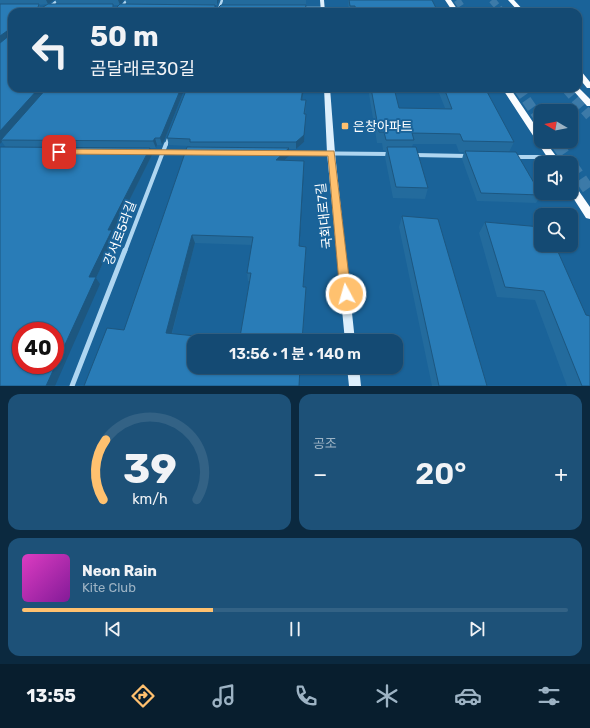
<!DOCTYPE html>
<html lang="ko">
<meta charset="utf-8">
<style>
:root{--surface:#144a73;--page:#1d5178;--text:#f1f3f6;--muted:#9db3c4;--line:#336285;--accent:#ffc16f}
body{margin:0;font-family:Rubik,"Noto Sans KR",sans-serif;background:var(--page);color:var(--text);height:100vh;display:flex;flex-direction:column;font-size:15px;white-space:nowrap}
*{box-sizing:border-box;margin:0}
p{font-size:13px;color:var(--muted)}
.icon{flex:none;width:22px;height:22px;fill:none;stroke:currentColor;stroke-width:2;stroke-linecap:round;stroke-linejoin:round}
.map{position:relative;height:386px;overflow:hidden}
.details{display:flex;flex-direction:column;gap:8px;padding:8px;background:#0b293f;flex:1}
.details>*{flex:none}
.guide{position:absolute;left:8px;top:8px;width:574px;height:84px;border-radius:12px;box-shadow:0 1px 3px #0004,0 0 0 1px var(--line);background:#144a73;color:var(--text);overflow:hidden}
.needle{width:26px;rotate:280deg}
.fabs{position:absolute;left:534px;top:104px;display:grid;gap:8px}
.fabs a{display:grid;place-items:center;width:44px;height:44px;border-radius:8px;background:var(--surface);box-shadow:0 1px 3px #0004,0 0 0 1px var(--line);font-size:20px}
.speed{position:absolute;left:12px;top:322px;display:flex;gap:8px;font-size:20px;font-weight:700;text-align:center}
.speed>*{display:grid;place-content:center;width:52px;height:52px;border-radius:50%;background:var(--surface);box-shadow:0 1px 3px #0004,0 0 0 1px var(--line);line-height:1}
.speed .limit{border:6px solid #d22;background:#fff;color:#111}
.pin{position:absolute;display:grid;place-items:center;width:34px;height:34px;color:#fff;margin:-17px;border-radius:8px;box-shadow:0 2px 6px #0006}
.me{position:absolute;width:44px;margin:-22px;rotate:354deg;stroke-linejoin:round;filter:drop-shadow(0 0 3px #0008)}
.turn{display:flex;align-items:center;gap:14px;height:84px;padding:0 16px;font-size:18px}
.turn .icon{width:52px;height:52px;stroke-width:2.5}
.turn b{display:block;font-size:28px;line-height:34px}
.big{font-size:30px;font-weight:600;line-height:1.1}
.details .widget{flex:1;display:flex;flex-direction:column;justify-content:center;gap:6px;min-width:0;padding:0 14px;border-radius:12px;background:var(--page)}
.details .dial{align-items:center;gap:0}
.dial svg{height:104px;overflow:visible;fill:none;stroke:var(--line);stroke-width:7;stroke-linecap:round;text-anchor:middle}
.dial text{fill:var(--text);stroke:none}
.song{display:flex;align-items:center;gap:12px}
.cover{width:48px;height:48px;border-radius:6px;background:linear-gradient(135deg,hsl(310 70% 55%),hsl(290 70% 35%))}
.played{height:4px;border-radius:2px;background:linear-gradient(90deg,var(--accent) 35%,var(--line) 35%)}
.keys{display:flex;justify-content:space-around;direction:ltr}
.heat{display:flex;justify-content:space-between;align-items:center;font-size:22px;direction:ltr}
.details .tiles{flex:1;display:grid;gap:8px;grid-template-columns:1fr 1fr}
.widget:last-child{grid-column:span 2}
.trip{position:absolute;left:187px;top:334px;width:216px;height:40px;border-radius:12px;background:var(--surface);box-shadow:0 1px 3px #0004,0 0 0 1px var(--line);font-weight:600;line-height:40px;text-align:center}
.tab-bar{display:flex;height:64px;justify-content:space-around;align-items:center;background:#081e2e;color:var(--muted)}
.tab-bar .icon{width:28px;height:28px}
.tab-bar .on{color:var(--accent)}
.tab-bar b{font-size:18px;color:var(--text)}
.map>svg:first-child{display:block}
.lines{fill:none;stroke-linecap:round;stroke-linejoin:round}
.highway-tunnel-far2{stroke:#3c7aa8;stroke-width:7;stroke-dasharray:7 3.5;stroke-linecap:butt}
.highway-tunnel-far1{stroke:#3c7aa8;stroke-width:10;stroke-dasharray:10 4.5;stroke-linecap:butt}
.highway-tunnel{stroke:#3c7aa8;stroke-width:12;stroke-dasharray:12 6;stroke-linecap:butt}
.street-far3{stroke:#afd6f1;stroke-width:2.5}
.street-far2{stroke:#afd6f1;stroke-width:3}
.street-far1{stroke:#afd6f1;stroke-width:4}
.street{stroke:#afd6f1;stroke-width:5}
.secondary{fill:#ddeffc;fill-rule:evenodd}
.primary{fill:#f9fcff;fill-rule:evenodd}
.wall{fill:#236b9d;fill-rule:evenodd}
.shaded-wall{fill:#1d5780}
.building{fill:#297cb7;stroke:#1d5780;fill-rule:evenodd}
.route{fill:#ffc16f;stroke:#a67d48}
.poi-dot{fill:#ffc16f;stroke:#1a6399;stroke-width:1.5}
.labels{text-anchor:middle;dominant-baseline:central;stroke-width:4;stroke-linejoin:round;paint-order:stroke}
.poi-label{font-size:13px;fill:#fff;stroke:#1a6399;text-anchor:start}
.street-label{font-size:13px;fill:#fff;stroke:#1a6399}
</style>
<div class="map">
<svg width="590" height="386" viewBox="0 0 590 386">
<rect width="100%" height="100%" fill="#1a6399"/>
<g class="lines">
<path class="highway-tunnel-far2" d="M 457,0 L 465,12
M 492,0 L 502,12"/>
<path class="highway-tunnel-far1" d="M 518,88 L 541,121
M 566,88 L 590,116
M 555,141 L 558,145"/>
<path class="highway-tunnel" d="M 557,144 L 570,163
M 571,164 L 590,192"/>
<path class="street-far3" d="M 300,8 L 323,8
M 43,12 L 58,0
M 117,12 L 127,0
M 218,12 L 222,0"/>
<path class="street-far2" d="M 166,145 L 169,137"/>
<path class="street-far1" d="M 146,152 L 189,152
M 284,153 L 389,154
M 414,155 L 467,156
M 514,157 L 551,157
M 125,251 L 166,144"/>
<path class="street" d="M 72,386 L 125,250"/>
<path class="secondary" d="M 320,0 L 324,0 L 325,12 L 321,12 Z
M 324,88 L 330,88 L 335,153 L 355,341 L 345,341 L 327,153 Z
M 347,367 L 359,367 L 361,386 L 349,386 Z"/>
<path class="primary" d="M 445,0 L 451,0 L 459,12 L 453,12 Z
M 508,0 L 514,0 L 525,12 L 519,12 Z
M 578,71 L 581,71 L 590,82 L 590,88 L 587,88 L 578,77 Z
M 578,87 L 590,99 L 590,106 L 587,106 L 571,88 Z
M 502,88 L 510,88 L 541,134 L 541,141 L 545,141 L 561,163 L 551,163 Z
M 571,183 L 574,184 L 590,207 L 590,219 L 586,218 L 570,193 Z"/>
</g>
<path class="wall" d="M 0,0 L 54,0 L 48,4 L 57,4 L 55,0 L 124,0 L 120,5 L 113,5 L 115,9 L 127,4 L 125,0 L 219,0 L 217,5 L 215,5 L 215,8 L 217,9 L 223,5 L 223,0 L 306,0 L 306,12 L 12,12 L 12,88 L 185,88 L 164,141 L 162,145 L 157,145 L 156,148 L 150,148 L 152,155 L 113,233 L 115,237 L 96,278 L 100,284 L 2,142 L 0,144 ZM 47,4 L 41,9 L 39,5 Z
M 348,0 L 432,0 L 438,12 L 349,12 Z
M 187,88 L 304,88 L 302,100 L 306,100 L 304,142 L 296,149 L 289,149 L 289,156 L 285,160 L 304,161 L 299,246 L 304,287 L 303,341 L 194,341 L 124,330 L 191,147 L 190,146 L 169,145 L 167,138 ZM 195,243 L 252,245 L 247,273 L 248,281 L 250,281 L 240,337 L 205,337 L 172,334 Z
M 368,88 L 394,88 L 399,108 L 445,108 L 437,88 L 485,88 L 514,142 L 509,152 L 541,195 L 536,203 L 477,201 L 462,159 L 464,152 L 459,152 L 456,144 L 413,144 L 412,147 L 428,188 L 425,199 L 393,198 L 385,157 L 386,151 L 383,150 L 382,143 L 377,143 Z
M 402,216 L 487,386 L 432,386 L 399,227 Z
M 485,222 L 586,315 L 590,386 L 567,386 L 535,300 L 497,297 L 479,233 Z"/>
<path class="shaded-wall" d="M 46,0 L 54,0 L 48,4 Z
M 118,0 L 124,0 L 120,5 Z
M 217,0 L 219,0 L 217,5 Z
M 7,31 L 11,37 L 0,45 L 0,36 Z
M 39,88 L 48,88 L 1,140 L 2,142 L 0,144 L 0,131 Z
M 181,88 L 185,88 L 164,141 L 162,145 L 160,138 Z
M 303,88 L 304,88 L 301,107 L 301,100 Z
M 305,121 L 304,142 L 296,149 L 296,142 Z
M 155,138 L 157,145 L 156,148 L 153,141 Z
M 150,148 L 152,155 L 113,233 L 115,237 L 96,278 L 100,284 L 55,386 L 46,386 L 108,230 Z
M 289,148 L 289,156 L 276,168 L 276,160 Z
M 304,161 L 304,169 L 299,255 L 299,246 Z
M 192,235 L 195,243 L 170,340 L 166,333 Z"/>
<path class="building" d="M 349,0 L 432,0 L 438,12 L 356,12 L 355,6 L 350,6 Z
M 0,4 L 39,4 L 38,7 L 40,9 L 48,4 L 113,4 L 113,7 L 115,9 L 120,4 L 215,5 L 215,8 L 217,9 L 221,5 L 306,5 L 305,12 L 12,12 L 12,88 L 39,88 L 0,131 L 0,43 L 10,35 L 11,31 L 7,31 L 0,36 Z
M 47,88 L 181,88 L 162,134 L 160,138 L 155,138 L 153,141 L 1,140 Z
M 187,88 L 303,88 L 301,100 L 306,100 L 304,114 L 306,114 L 304,135 L 296,142 L 190,142 L 190,139 L 167,138 Z
M 371,88 L 394,88 L 399,108 L 452,109 L 444,88 L 485,88 L 514,142 L 463,141 L 460,134 L 412,133 L 414,140 L 386,140 L 384,132 L 379,132 Z
M 0,147 L 150,148 L 108,230 L 112,230 L 89,277 L 96,277 L 46,386 L 0,386 ZM 21,331 L 55,331 L 55,365 L 21,365 Z
M 187,147 L 289,148 L 276,160 L 304,161 L 299,246 L 306,247 L 303,287 L 306,287 L 302,341 L 194,341 L 194,367 L 300,367 L 299,386 L 84,386 L 107,328 L 124,330 ZM 192,235 L 253,237 L 247,273 L 251,273 L 240,337 L 205,336 L 205,337 L 166,333 Z
M 387,147 L 416,147 L 428,188 L 396,187 Z
M 465,151 L 516,152 L 541,195 L 481,193 Z
M 402,216 L 438,219 L 487,386 L 439,386 Z
M 485,222 L 541,227 L 541,245 L 555,245 L 586,315 L 590,316 L 590,386 L 582,386 L 544,291 L 505,287 Z"/>
<path class="route" d="M 59,149 L 334,151 L 351,294 L 350,298 L 346,299 L 342,298 L 340,294 L 328,156 L 56,154 L 56,150 Z"/>
<rect class="poi-dot" x="341" y="122" width="8" height="8" rx="2"/>
<g class="labels">
<g class="poi-label">
<text x="353" y="126">은창아파트</text>
</g>
<g class="street-label">
<text transform="translate(324 216) rotate(-96)">국회대로7길</text>
<text transform="translate(120 233) rotate(-69)">강서로5라길</text>
</g>
</g>
</svg>
<div class="fabs">
<a><svg class="needle" viewBox="-14 -14 28 28"><path d="M0-13l5 13h-10z" fill="#e53935"/><path d="M0 13l5-13h-10z" fill="#9db3c4"/></svg></a>
<a><svg class="icon" aria-label="sound" viewBox="0 0 24 24"><path d="M4 9h4l5-4v14l-5-4H4zM17 9q2 3 0 6"/></svg></a>
<a><svg class="icon" aria-label="search" viewBox="0 0 24 24"><circle cx="10" cy="10" r="6"/><path d="M15 15l6 6"/></svg></a>
</div>
<div class="speed"><div class="limit">40</div></div>
<div class="pin" style="left:59px;top:152px;background:#d93025"><svg class="icon" aria-label="arrive" viewBox="0 0 24 24"><path d="M6 21V4h12l-3 4 3 4H6"/></svg></div>
<svg class="me" style="left:346px;top:294px" viewBox="-20 -20 40 40"><circle r="17" fill="#ffc16f" stroke="#fff" stroke-width="3"/><path d="M0-11L8 9 0 5-8 9z" fill="#fff"/></svg>
<div class="trip">13:56 · 1 분 · 140 m</div>
<div class="guide">
<div class="turn"><svg class="icon" aria-label="left" viewBox="0 0 24 24"><path d="M17 20v-9H6M10 6l-5 5 5 5"/></svg><div><b>50 m</b>곰달래로30길</div></div>
</div>
</div>
<section class="details">
<div class="tiles">
<div class="widget dial"><svg viewBox="0 0 100 80">
<path d="M14 69A42 42 0 1 1 86 69"/>
<path d="M14 69A42 42 0 0 1 16 23" stroke="#ffc16f"/>
<text x="50" y="56" font-size="32" font-weight="700">39</text>
<text x="50" y="72" font-size="11">km/h</text>
</svg></div>
<div class="widget"><p>공조</p>
<div class="heat"><a>−</a><b class="big">20°</b><a>+</a></div>
</div>
<div class="widget">
<div class="song"><i class="cover"></i><div><b>Neon Rain</b><p>Kite Club</p></div></div>
<div class="played"></div>
<div class="keys"><svg class="icon" aria-label="previous" viewBox="0 0 24 24"><path d="M18 5L8 12l10 7zM5 5v14"/></svg><svg class="icon" aria-label="pause" viewBox="0 0 24 24"><path d="M8 5v14M16 5v14"/></svg><svg class="icon" aria-label="next" viewBox="0 0 24 24"><path d="M6 5l10 7-10 7zM19 5v14"/></svg></div>
</div>
</div>
</section>
<nav class="tab-bar">
<b>13:55</b>
<svg class="icon on" aria-label="directions" viewBox="0 0 24 24"><path d="M12 3l9 9-9 9-9-9zM9 14v-3h6M13 9l2 2-2 2"/></svg>
<svg class="icon" aria-label="music" viewBox="0 0 24 24"><path d="M9 18V5l10-2v13"/><circle cx="6" cy="18" r="3"/><circle cx="16" cy="16" r="3"/></svg>
<svg class="icon" aria-label="phone" viewBox="0 0 24 24"><path d="M5 4h4l2 5-3 2q2 4 5 5l2-3 5 2v4C11 20 4 13 5 4z"/></svg>
<svg class="icon" aria-label="climate" viewBox="0 0 24 24"><path d="M12 3v18M4 7l16 10M4 17L20 7"/></svg>
<svg class="icon" aria-label="car" viewBox="0 0 24 24"><path d="M5 17H2v-5l4-1 3-4h7l3 4 3 1v5h-3M9 17h6M6 11h13"/><circle cx="7" cy="17" r="2"/><circle cx="17" cy="17" r="2"/></svg>
<svg class="icon" aria-label="filters" viewBox="0 0 24 24"><path d="M4 7h16M4 17h16"/><circle cx="9" cy="7" r="2"/><circle cx="15" cy="17" r="2"/></svg>
</nav>
